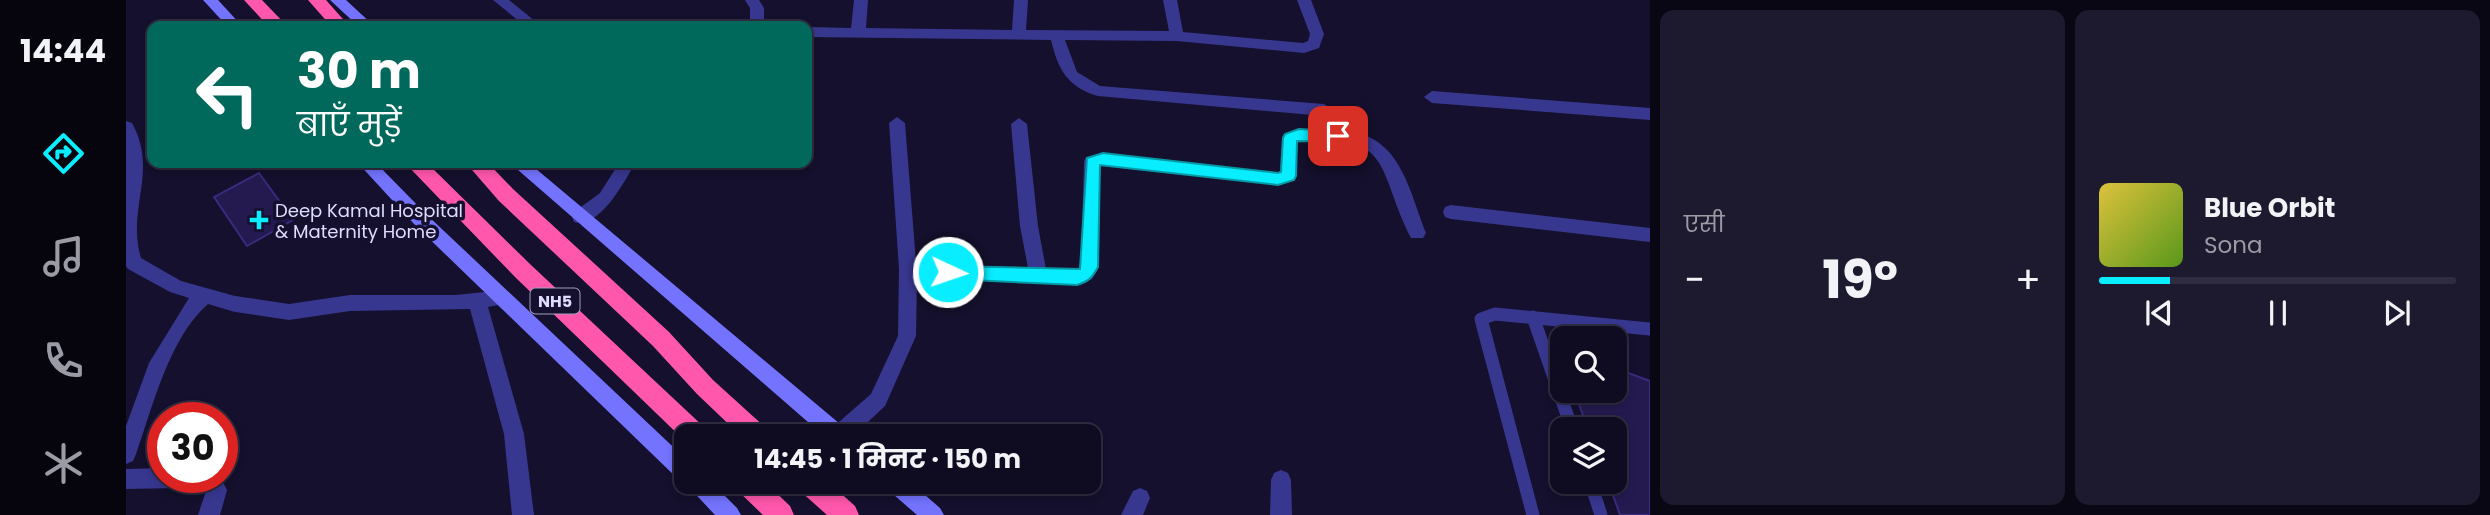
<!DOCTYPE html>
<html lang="hi">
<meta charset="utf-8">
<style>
:root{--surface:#0f0c22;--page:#1d1a2f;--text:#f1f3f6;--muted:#9b9ba5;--line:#2f2c40;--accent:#08edff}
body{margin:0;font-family:Poppins,"Noto Sans Devanagari",sans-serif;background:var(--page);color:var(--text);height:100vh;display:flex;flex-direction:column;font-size:26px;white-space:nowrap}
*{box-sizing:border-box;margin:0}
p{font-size:23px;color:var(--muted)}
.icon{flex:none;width:38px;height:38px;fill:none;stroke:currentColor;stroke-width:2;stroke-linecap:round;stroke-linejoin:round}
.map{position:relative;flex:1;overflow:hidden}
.drawer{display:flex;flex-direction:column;gap:10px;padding:10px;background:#080713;width:840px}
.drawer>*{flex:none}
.top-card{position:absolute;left:21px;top:21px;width:665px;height:147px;border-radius:14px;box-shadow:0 4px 10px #0003,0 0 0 2px var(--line);background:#00695c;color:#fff;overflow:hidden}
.controls{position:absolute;left:1424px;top:326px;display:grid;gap:14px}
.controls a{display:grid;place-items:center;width:77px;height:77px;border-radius:14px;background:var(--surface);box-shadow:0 4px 10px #0003,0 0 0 2px var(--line);font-size:35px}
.speed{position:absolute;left:21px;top:402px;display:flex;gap:14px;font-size:35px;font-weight:700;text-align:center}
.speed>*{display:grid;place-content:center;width:91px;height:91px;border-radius:50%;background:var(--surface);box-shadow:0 4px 10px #0003,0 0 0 2px var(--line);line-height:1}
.speed .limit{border:10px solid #d22;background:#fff;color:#111}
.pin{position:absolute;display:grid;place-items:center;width:60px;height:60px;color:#fff;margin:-30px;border-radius:14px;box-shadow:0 4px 10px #0006}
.me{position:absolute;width:77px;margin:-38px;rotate:93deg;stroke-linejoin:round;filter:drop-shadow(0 0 5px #0008)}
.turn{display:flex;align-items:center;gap:24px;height:147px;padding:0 35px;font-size:32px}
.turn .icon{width:91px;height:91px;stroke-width:2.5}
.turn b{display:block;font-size:49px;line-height:60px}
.big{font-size:52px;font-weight:700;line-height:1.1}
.drawer .tile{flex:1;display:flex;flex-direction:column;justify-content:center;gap:10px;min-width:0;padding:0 24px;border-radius:14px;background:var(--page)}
.song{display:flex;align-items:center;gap:21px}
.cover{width:84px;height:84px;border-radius:10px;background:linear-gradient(135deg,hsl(50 70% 55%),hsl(90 70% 35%))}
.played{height:7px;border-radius:4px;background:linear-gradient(90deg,var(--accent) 20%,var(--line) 20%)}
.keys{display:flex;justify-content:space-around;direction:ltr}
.heat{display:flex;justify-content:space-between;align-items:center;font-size:38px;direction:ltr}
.drawer .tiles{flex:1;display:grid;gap:10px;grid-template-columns:repeat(2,1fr)}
.trip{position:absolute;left:548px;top:424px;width:427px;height:70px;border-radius:14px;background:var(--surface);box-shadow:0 4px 10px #0003,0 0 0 2px var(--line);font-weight:700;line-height:70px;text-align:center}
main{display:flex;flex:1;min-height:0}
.tab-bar{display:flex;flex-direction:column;width:126px;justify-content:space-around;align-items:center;background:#06050e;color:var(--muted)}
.tab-bar .icon{width:49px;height:49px}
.tab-bar .active{color:var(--accent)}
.tab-bar b{font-size:32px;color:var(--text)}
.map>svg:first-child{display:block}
.building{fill:#241a50;stroke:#392b7d;stroke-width:2}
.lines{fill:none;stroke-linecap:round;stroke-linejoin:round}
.lane{stroke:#383790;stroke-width:13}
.street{fill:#383790;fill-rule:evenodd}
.secondary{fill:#7373ff;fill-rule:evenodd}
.highway{fill:#ff57ac;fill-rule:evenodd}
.route{fill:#08edff;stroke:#059aa6;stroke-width:2}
.poi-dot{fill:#08edff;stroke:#14102d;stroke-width:2.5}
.labels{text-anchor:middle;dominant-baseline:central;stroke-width:7;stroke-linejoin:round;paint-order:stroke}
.shield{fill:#14102d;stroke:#a29fc0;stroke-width:2}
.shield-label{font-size:16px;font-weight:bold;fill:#dfdcff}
.poi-label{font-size:18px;fill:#dfdcff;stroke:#14102d;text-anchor:start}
</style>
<main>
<nav class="tab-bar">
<b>14:44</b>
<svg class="icon active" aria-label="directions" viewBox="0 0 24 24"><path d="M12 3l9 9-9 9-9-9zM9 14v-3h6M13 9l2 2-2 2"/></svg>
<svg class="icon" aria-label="music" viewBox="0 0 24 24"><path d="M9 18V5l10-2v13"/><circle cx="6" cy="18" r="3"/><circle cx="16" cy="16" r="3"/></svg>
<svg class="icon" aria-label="phone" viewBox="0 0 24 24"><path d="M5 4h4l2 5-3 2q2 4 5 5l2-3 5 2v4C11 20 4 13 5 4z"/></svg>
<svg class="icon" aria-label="climate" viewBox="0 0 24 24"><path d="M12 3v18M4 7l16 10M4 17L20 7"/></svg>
</nav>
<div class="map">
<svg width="1524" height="515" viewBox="0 0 1524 515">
<rect width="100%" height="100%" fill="#14102d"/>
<path class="building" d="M 133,173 L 167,220 L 121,246 L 88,197 Z
M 1489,368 L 1524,381 L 1524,515 L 1494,515 L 1482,481 L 1489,481 L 1489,429 L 1462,429 L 1448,390 L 1489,390 Z"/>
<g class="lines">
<path class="lane" d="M 1407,317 L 1446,429
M 1464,481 L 1475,515
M 1407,515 L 1355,319 L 1369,314 L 1524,329"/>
<path class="street" d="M 367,0 L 383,0 L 415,26 L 399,26 Z
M 619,0 L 633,0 L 638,8 L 638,26 L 624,26 L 624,8 Z
M 728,0 L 742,0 L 740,28 L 886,30 L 888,0 L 902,0 L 900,30 L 1043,31 L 1037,0 L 1051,0 L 1057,32 L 1177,43 L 1182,41 L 1184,34 L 1171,0 L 1185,0 L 1198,34 L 1193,48 L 1178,53 L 1051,41 L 939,40 L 951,72 L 974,86 L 1198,104 L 1206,110 L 1198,116 L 972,96 C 941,87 932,69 925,40 L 681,37 L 681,27 L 725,28 Z
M 1306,91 L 1524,108 L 1524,120 L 1306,103 L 1298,97 Z
M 771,117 L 779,123 L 790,262 L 902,268 L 894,226 L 885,124 L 893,118 L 901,124 L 912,226 L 920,269 L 950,270 L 955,266 L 958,161 L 960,157 L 977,153 L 1151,173 L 1154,171 L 1156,138 L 1158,134 C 1174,128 1190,128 1207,129 C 1273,131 1280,181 1300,233 L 1297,238 L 1285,238 C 1251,172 1268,131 1172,141 L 1170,175 L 1168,179 L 1152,185 L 974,166 L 973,267 L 966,279 L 952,285 L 791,277 L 790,336 L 759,406 L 727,436 L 703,436 L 706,428 L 745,394 L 772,336 L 773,269 L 763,123 Z
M 0,121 L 6,123 C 33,172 0,208 15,258 L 55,281 L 109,296 L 163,304 L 224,295 L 330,295 L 377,290 L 383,293 L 386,298 L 383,303 L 362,307 L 398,434 L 408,515 L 386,515 L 378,434 L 344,309 L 224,311 L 163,320 L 109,312 L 82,304 C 43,338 27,406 10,454 L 7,461 L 0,464 L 0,426 L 23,363 L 63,298 L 44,292 L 2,269 L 0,266 Z
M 493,163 L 509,163 C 499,181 473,230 448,222 L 446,217 L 448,212 L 474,193 Z
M 1325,205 L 1524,228 L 1524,242 L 1325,219 L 1319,217 L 1317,212 L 1319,207 Z
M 37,468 L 37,478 L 62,478 L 59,485 L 52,488 L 0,489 L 0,469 Z
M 1155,470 L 1162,473 L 1165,480 L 1166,515 L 1144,515 L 1145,480 L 1148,473 Z
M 67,478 L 95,478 L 101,490 L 94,515 L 72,515 L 80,491 L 70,485 Z
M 1014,488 L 1021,491 L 1024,498 L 1017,515 L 995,515 L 1007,491 Z"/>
<path class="secondary" d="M 77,0 L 92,0 L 116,26 L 101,26 Z
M 204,0 L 220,0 L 248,26 L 232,26 Z
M 232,163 L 250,163 L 301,215 L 560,459 L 560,481 L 584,481 L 611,508 L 615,515 L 589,515 L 559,483 L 553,480 L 289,225 Z
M 384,163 L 403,163 L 720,429 L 723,436 L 698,436 Z
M 757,481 L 783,481 L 814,508 L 818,515 L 791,515 L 760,488 Z"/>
<path class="highway" d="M 118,0 L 136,0 L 161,26 L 142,26 Z
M 182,0 L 200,0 L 223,26 L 205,26 Z
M 279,163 L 301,163 L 405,265 L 579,428 L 583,436 L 560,436 L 560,442 L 389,277 Z
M 340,163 L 362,163 L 387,189 L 543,332 L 587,380 L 640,428 L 644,436 L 615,436 L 571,394 L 527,346 L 373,201 Z
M 608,481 L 638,481 L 664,506 L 668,515 L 637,515 L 611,490 Z
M 670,481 L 701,481 L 729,506 L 733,515 L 701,515 L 673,490 Z"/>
</g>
<path class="route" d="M 1173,129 L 1212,131 L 1219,136 L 1212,142 L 1171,141 L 1170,176 L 1168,180 L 1152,185 L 974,165 L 972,267 C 966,278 963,281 951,285 L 822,279 L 816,277 L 814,272 L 816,268 L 822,266 L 954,269 L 961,158 L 977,153 L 1152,173 L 1155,172 L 1157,138 L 1159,134 Z"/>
<path class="poi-dot" d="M129.5 209.5h7v7h7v7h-7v7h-7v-7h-7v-7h7z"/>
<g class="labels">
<rect class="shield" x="404.5" y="288.5" width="49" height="25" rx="5"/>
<g class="shield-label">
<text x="429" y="301">NH5</text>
</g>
<g class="poi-label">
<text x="149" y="210">Deep Kamal Hospital<tspan x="149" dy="21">&amp; Maternity Home</tspan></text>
</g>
</g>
</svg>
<div class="controls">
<a><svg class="icon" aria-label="search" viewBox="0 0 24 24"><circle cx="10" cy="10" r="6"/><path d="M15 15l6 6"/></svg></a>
<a><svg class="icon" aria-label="layers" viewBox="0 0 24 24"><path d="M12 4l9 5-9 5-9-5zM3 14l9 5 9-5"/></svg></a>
</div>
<div class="speed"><div class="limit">30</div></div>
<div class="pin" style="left:1212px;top:136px;background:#d93025"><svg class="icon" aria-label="arrive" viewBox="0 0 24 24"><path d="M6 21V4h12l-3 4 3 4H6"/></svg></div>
<svg class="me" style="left:822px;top:272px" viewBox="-20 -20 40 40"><circle r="17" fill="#08edff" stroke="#fff" stroke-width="3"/><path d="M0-11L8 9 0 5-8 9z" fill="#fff"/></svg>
<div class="trip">14:45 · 1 मिनट · 150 m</div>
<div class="top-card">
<div class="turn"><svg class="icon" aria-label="left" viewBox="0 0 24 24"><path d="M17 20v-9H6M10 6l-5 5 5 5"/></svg><div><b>30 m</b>बाएँ मुड़ें</div></div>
</div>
</div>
<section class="drawer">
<div class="tiles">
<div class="tile"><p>एसी</p>
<div class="heat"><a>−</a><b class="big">19°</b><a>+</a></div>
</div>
<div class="tile">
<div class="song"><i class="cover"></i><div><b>Blue Orbit</b><p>Sona</p></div></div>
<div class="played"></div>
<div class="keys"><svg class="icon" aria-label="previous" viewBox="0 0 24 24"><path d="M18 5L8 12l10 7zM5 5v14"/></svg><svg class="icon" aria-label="pause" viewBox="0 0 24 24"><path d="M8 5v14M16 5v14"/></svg><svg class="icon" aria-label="next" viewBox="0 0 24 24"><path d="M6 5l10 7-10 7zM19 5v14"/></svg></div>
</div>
</div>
</section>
</main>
